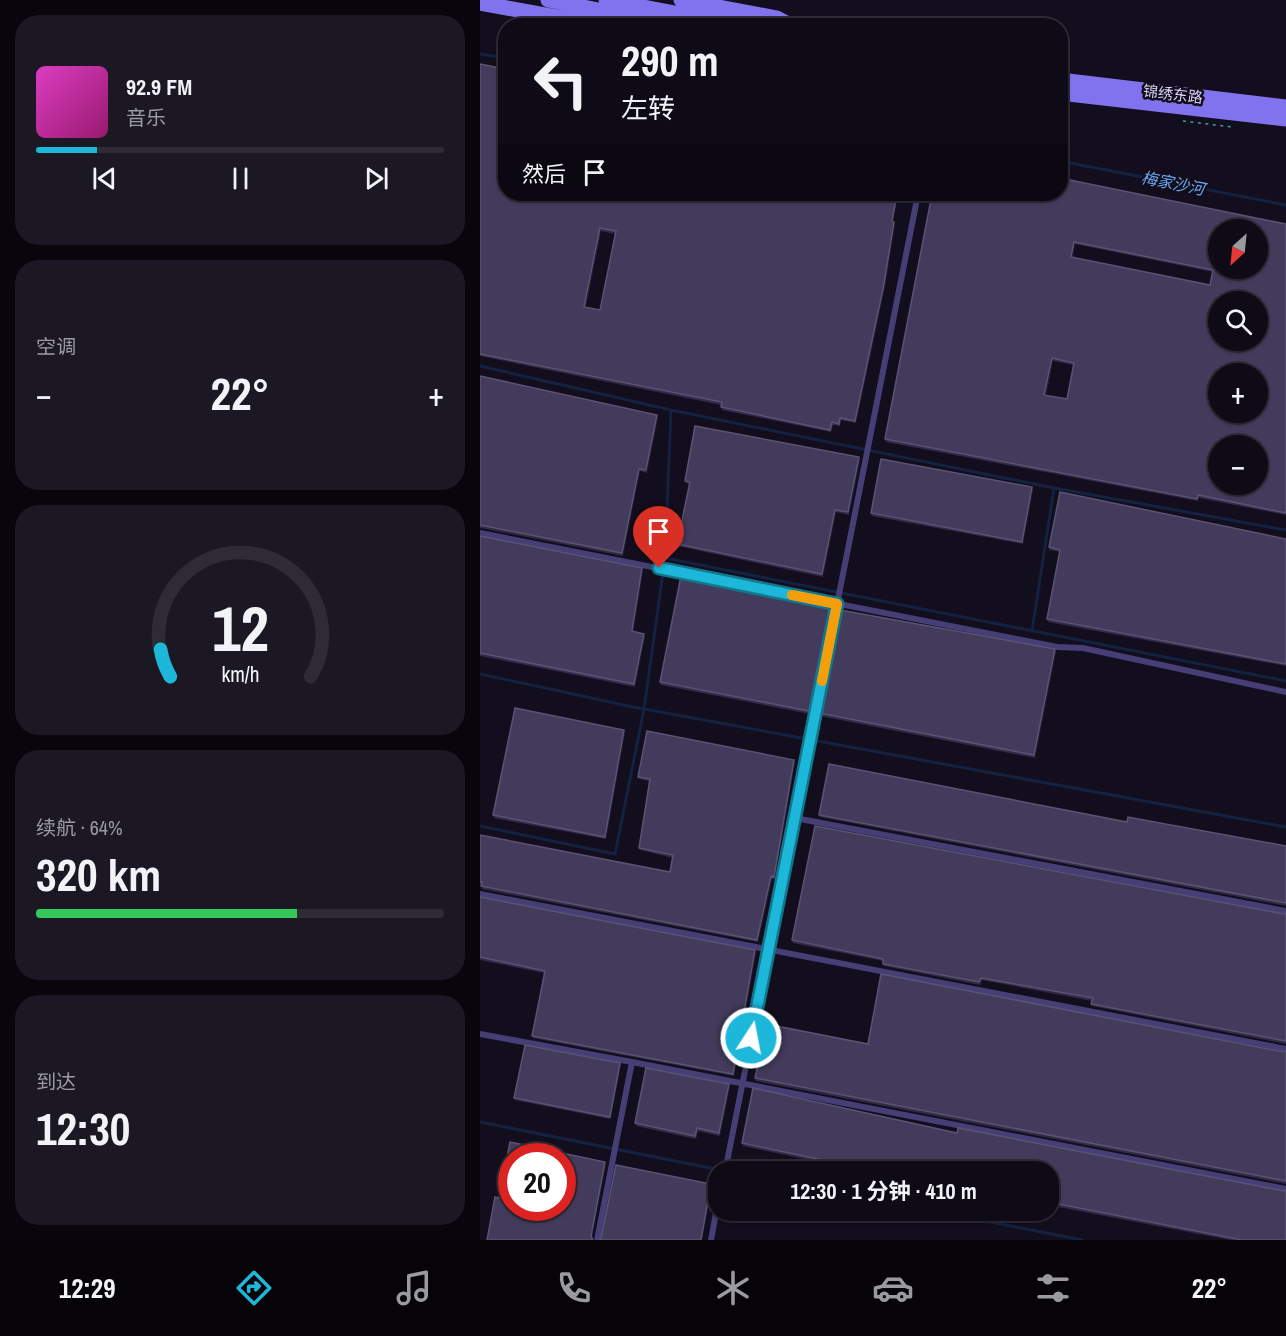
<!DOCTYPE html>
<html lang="zh">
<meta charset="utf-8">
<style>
:root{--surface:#0e0a16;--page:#1c1823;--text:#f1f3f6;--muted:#9b9aa1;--line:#2e2b35;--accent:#1cb7d9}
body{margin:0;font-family:"Archivo Narrow","Noto Sans SC",sans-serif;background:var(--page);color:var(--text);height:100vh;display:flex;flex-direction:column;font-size:22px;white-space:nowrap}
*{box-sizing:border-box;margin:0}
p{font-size:20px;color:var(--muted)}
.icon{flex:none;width:33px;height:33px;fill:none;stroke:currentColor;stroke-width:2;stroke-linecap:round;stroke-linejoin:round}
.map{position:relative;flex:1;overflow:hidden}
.side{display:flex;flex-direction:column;gap:15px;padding:15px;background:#08060c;width:480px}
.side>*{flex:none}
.banner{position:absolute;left:18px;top:18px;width:570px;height:183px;border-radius:24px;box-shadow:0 2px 4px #0004,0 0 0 2px var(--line);background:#0e0a16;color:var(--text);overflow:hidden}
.needle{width:39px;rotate:207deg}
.controls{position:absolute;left:728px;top:219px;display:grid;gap:12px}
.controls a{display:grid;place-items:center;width:60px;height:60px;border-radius:50%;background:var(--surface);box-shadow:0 2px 4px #0004,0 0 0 2px var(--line);font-size:30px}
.speed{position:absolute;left:18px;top:1143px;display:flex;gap:12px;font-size:30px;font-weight:700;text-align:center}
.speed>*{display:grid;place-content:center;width:78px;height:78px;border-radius:50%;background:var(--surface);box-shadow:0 2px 4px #0004,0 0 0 2px var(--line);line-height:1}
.speed .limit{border:9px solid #d22;background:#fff;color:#111}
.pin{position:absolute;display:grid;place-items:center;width:51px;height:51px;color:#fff;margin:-62px -26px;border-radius:50% 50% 50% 0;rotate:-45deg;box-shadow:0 0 6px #0007}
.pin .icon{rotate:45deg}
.me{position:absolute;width:66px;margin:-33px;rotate:11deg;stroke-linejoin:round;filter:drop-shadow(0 0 4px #0008)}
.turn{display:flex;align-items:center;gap:21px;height:126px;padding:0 24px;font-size:27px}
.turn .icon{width:78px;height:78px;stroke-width:2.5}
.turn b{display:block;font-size:42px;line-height:51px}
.then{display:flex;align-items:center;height:57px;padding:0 24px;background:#0003;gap:12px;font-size:22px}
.big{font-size:45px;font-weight:700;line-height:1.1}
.side .widget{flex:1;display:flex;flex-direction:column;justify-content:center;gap:9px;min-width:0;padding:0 21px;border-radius:24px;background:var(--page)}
.side .dial{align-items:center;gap:0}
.dial svg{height:156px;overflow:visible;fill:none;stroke:var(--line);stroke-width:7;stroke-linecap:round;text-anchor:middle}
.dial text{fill:var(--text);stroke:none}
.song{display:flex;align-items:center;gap:18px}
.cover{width:72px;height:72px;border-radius:9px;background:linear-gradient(135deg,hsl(310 70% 55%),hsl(320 70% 35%))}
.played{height:6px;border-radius:3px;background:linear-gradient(90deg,var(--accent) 15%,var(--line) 15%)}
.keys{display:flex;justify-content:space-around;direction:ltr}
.heat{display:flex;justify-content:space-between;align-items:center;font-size:33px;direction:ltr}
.charge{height:9px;border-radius:4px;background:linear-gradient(90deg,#34c759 64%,var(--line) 0)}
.trip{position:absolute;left:228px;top:1161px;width:351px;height:60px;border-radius:24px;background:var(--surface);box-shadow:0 2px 4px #0004,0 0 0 2px var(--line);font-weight:700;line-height:60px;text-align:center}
.tab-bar{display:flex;height:96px;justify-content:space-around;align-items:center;background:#060409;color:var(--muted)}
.tab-bar .icon{width:42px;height:42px}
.tab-bar .active{color:var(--accent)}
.tab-bar b{font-size:27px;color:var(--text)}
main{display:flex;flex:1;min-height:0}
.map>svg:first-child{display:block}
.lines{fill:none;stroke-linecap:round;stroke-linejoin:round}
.stream{stroke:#142140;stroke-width:3}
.path{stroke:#3c9fa1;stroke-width:1.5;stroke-dasharray:3 4.5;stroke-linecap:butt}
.lane{stroke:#463f76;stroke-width:6}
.secondary{stroke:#8073ed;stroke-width:15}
.wall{fill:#322a48;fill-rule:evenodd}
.shaded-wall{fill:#1d172f}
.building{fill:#433b5b;stroke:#5b5374;stroke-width:1.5;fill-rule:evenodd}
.route-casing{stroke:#12778d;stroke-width:15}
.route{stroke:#1cb7d9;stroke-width:10}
.slow{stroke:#f59e0b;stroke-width:10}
.labels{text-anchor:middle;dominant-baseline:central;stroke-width:5;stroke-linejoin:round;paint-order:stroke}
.street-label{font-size:15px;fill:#d8d0f9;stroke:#120e1d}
.water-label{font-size:16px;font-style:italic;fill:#6ba6ec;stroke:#120e1d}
</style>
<main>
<section class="side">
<div class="widget">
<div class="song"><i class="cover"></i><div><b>92.9 FM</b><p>音乐</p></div></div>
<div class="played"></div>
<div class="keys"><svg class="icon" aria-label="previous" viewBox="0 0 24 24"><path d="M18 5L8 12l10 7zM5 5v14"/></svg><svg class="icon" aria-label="pause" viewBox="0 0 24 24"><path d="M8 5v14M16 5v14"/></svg><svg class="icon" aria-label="next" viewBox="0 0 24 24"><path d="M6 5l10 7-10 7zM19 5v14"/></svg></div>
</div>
<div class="widget"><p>空调</p>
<div class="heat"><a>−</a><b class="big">22°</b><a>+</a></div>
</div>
<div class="widget dial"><svg viewBox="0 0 100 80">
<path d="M14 69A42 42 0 1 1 86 69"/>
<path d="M14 69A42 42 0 0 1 9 55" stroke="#1cb7d9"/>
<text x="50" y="56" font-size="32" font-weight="700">12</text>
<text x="50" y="72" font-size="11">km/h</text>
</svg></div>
<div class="widget"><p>续航 · 64%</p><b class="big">320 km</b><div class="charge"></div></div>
<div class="widget"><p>到达</p><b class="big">12:30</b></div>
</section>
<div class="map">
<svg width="806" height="1240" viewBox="0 0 806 1240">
<rect width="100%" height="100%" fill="#120e1d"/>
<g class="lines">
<path class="stream" d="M 0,54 L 26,58
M 580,161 L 806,205
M 0,366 L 191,410 L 185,558 L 164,709 L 135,854 L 0,826
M 191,410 L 574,488 L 552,631
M 574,488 L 806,530
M 185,558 L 806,681
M 0,674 L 153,707 L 806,827
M 0,1122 L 245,1171
M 449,1210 L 602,1240"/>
<path class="path" d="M 703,121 L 752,127"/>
<path class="lane" d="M 0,533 L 577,647 L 603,648 L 806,692
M 315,818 L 806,911
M 0,894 L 806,1049
M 0,1034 L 152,1062
M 245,1172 L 438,194
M 117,1240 L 152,1062 L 806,1189
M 231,1240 L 238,1202"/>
<path class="secondary" d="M 68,0 L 198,26
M 126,0 L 263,26
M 201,0 L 297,18 L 312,26
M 0,3 L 125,26
M 580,80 L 806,107
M 580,93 L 806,119"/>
</g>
<path class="wall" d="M 0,64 L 418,194 L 413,221 L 415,224 L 405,287 L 376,423 L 361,420 L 360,426 L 353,425 L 351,432 L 242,410 L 241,405 L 0,356 ZM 121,231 L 135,234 L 120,310 L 106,307 Z
M 452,194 L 806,224 L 806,515 L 719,498 L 718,501 L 406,442 L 405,439 ZM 595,244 L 733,272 L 730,285 L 593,258 ZM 573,361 L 593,365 L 587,399 L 566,396 Z
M 0,376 L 178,417 L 167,473 L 160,471 L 143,556 L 1,528 L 0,529 Z
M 380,460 L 369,515 L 356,512 L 343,577 L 198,546 L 197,544 L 209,484 L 206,483 L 205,481 Z
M 552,487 L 553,490 L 543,544 L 392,516 L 391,513 Z
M 0,536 L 162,568 L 163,571 L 153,631 L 164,634 L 165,636 L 155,687 L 0,656 Z
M 806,539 L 806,666 L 568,622 L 567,619 L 580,552 L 569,550 L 569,547 Z
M 350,605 L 351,608 L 330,714 L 181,685 L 180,682 Z
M 575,649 L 576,652 L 555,758 L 340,716 L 339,713 Z
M 144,730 L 145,732 L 126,839 L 14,818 L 13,815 Z
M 314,760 L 315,762 L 295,880 L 292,879 L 278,942 L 2,889 L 1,884 L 0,884 L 0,835 L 190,872 L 193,858 L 160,850 L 159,848 L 169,781 L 159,779 L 158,777 Z
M 339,815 L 647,822 L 806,846 L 806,906 L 340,817 Z
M 0,897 L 276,952 L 254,1076 L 53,1038 L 52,1036 L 64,973 L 0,960 Z
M 806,913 L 806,1044 L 612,1006 L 611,1004 L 612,1001 L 502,980 L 500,985 L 404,966 L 403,961 L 313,943 L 312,940 Z
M 388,1044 L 804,1052 L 806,1051 L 806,1184 L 276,1081 L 275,1078 Z
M 140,1063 L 141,1065 L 130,1119 L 35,1100 L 34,1098 Z
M 249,1084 L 250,1086 L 240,1136 L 218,1131 L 216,1139 L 156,1126 L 155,1123 Z
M 477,1133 L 804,1191 L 806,1240 L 750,1240 L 568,1205 L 568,1172 L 387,1172 L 263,1146 L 262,1143 Z"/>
<path class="shaded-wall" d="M 417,194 L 418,194 L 412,224 L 412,221 Z
M 414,222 L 415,224 L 405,287 L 376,423 L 375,421 Z
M 120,228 L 121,231 L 105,310 L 104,307 Z
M 594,242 L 595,244 L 592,260 L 591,257 Z
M 572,358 L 573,361 L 565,398 L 564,395 Z
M 177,415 L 178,417 L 167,473 L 166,470 Z
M 379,457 L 380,460 L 369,515 L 368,512 Z
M 159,469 L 160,471 L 143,556 L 142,553 Z
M 552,487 L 553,490 L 543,544 L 542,542 Z
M 355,510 L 356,512 L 343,577 L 342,574 Z
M 162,568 L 163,571 L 153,634 L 152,631 Z
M 350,605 L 351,608 L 330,714 L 329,711 Z
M 164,634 L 165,636 L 155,687 L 154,684 Z
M 575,649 L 576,652 L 555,758 L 554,755 Z
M 144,730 L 145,732 L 126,839 L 125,837 Z
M 314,760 L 315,762 L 295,880 L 294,877 Z
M 291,876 L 292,879 L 278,942 L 277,940 Z
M 275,950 L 276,952 L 254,1076 L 253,1074 Z
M 140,1063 L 141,1065 L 130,1119 L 130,1117 Z
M 249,1084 L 250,1086 L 240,1136 L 239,1133 Z
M 125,1162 L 126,1165 L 112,1239 L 111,1236 Z
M 231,1184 L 232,1187 L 222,1240 L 221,1240 Z"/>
<path class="building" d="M 0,64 L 26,69 L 26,194 L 417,194 L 412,221 L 414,222 L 404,284 L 375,421 L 360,418 L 359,424 L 352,422 L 350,430 L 241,407 L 242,402 L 0,354 ZM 120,228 L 136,231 L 120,310 L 104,307 Z
M 580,178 L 806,224 L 806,513 L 718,495 L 717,499 L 405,439 L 452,194 L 580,194 ZM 738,230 L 777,230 L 777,268 L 738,268 ZM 594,242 L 733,270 L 730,285 L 591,257 ZM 738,302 L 777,302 L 777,340 L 738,340 ZM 572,358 L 594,363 L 587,399 L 564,395 ZM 738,374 L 777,374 L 777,412 L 738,412 ZM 738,446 L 777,446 L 777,484 L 738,484 Z
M 0,376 L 177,415 L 166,470 L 159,469 L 142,553 L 0,525 Z
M 215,426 L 379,457 L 368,512 L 355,510 L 342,574 L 197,544 L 210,482 L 205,481 Z
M 401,459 L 552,487 L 542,542 L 391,513 Z
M 580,492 L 806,539 L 806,664 L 567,619 L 580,550 L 569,547 Z
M 0,536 L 162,568 L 152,631 L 164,634 L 154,684 L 0,653 Z
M 201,576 L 350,605 L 329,711 L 180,682 Z
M 360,610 L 575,649 L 554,755 L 339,713 Z
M 35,708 L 144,730 L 125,837 L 13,815 Z
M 167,731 L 314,760 L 294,877 L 291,876 L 277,940 L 1,886 L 2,882 L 0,882 L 0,835 L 190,872 L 193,855 L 159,848 L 170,779 L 158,777 Z
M 349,764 L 647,822 L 648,817 L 806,846 L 806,903 L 339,815 Z
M 335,826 L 804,914 L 806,913 L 806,1041 L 611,1004 L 613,998 L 501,978 L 499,982 L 403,964 L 403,959 L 312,940 Z
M 0,897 L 275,950 L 253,1074 L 52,1036 L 65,971 L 0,957 Z
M 401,974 L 804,1052 L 806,1051 L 806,1181 L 275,1078 L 286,1024 L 388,1044 Z
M 45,1045 L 140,1063 L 130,1117 L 34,1098 Z
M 166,1068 L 249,1084 L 239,1133 L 217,1128 L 215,1136 L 155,1123 Z
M 273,1088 L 477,1133 L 478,1128 L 804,1191 L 806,1190 L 806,1240 L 762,1240 L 568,1202 L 568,1172 L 399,1172 L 262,1143 Z
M 30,1142 L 125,1162 L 111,1236 L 113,1240 L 7,1240 L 15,1197 L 19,1198 ZM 32,1156 L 82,1156 L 82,1208 L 32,1208 Z
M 136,1165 L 231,1184 L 221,1240 L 118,1240 L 121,1238 Z"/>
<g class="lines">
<defs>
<path id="route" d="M 179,568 L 357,604 L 271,1038"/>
</defs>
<use href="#route" class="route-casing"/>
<use href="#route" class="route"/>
<path class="slow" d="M 312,595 L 357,604 L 342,681"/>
</g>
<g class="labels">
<g class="street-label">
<text transform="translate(693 94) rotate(7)">锦绣东路</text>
</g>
<g class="water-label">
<text transform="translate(693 183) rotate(11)">梅家沙河</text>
</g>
</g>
</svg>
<div class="controls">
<a><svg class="needle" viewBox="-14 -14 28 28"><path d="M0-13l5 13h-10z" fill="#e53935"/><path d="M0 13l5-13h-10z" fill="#9b9aa1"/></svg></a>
<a><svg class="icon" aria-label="search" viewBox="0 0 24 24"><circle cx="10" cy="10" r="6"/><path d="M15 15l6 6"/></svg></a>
<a>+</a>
<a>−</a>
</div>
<div class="speed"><div class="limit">20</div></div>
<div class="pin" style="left:179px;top:568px;background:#d93025"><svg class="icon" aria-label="arrive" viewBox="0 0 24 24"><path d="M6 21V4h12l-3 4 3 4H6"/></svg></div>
<svg class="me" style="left:271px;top:1038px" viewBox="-20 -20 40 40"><circle r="17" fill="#1cb7d9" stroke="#fff" stroke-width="3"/><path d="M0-11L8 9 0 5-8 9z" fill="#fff"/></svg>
<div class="trip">12:30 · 1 分钟 · 410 m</div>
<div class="banner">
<div class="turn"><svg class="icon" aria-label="left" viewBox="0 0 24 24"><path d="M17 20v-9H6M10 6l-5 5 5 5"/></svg><div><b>290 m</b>左转</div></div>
<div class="then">然后<svg class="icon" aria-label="arrive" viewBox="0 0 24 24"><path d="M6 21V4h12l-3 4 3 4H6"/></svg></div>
</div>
</div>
</main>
<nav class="tab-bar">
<b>12:29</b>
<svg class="icon active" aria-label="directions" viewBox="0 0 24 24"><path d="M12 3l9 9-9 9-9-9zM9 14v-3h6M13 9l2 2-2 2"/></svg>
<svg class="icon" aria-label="music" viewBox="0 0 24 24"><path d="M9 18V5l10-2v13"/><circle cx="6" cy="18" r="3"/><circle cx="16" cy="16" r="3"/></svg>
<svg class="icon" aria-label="phone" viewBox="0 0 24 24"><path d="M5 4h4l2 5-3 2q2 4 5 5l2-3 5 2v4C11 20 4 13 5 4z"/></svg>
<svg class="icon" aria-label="climate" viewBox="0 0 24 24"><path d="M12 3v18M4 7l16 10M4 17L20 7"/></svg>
<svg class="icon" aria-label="car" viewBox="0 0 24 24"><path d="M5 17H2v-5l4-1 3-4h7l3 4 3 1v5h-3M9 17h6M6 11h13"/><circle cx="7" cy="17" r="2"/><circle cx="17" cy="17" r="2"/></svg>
<svg class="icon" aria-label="filters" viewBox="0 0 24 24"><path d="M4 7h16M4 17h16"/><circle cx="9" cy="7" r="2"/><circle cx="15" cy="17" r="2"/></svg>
<b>22°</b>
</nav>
